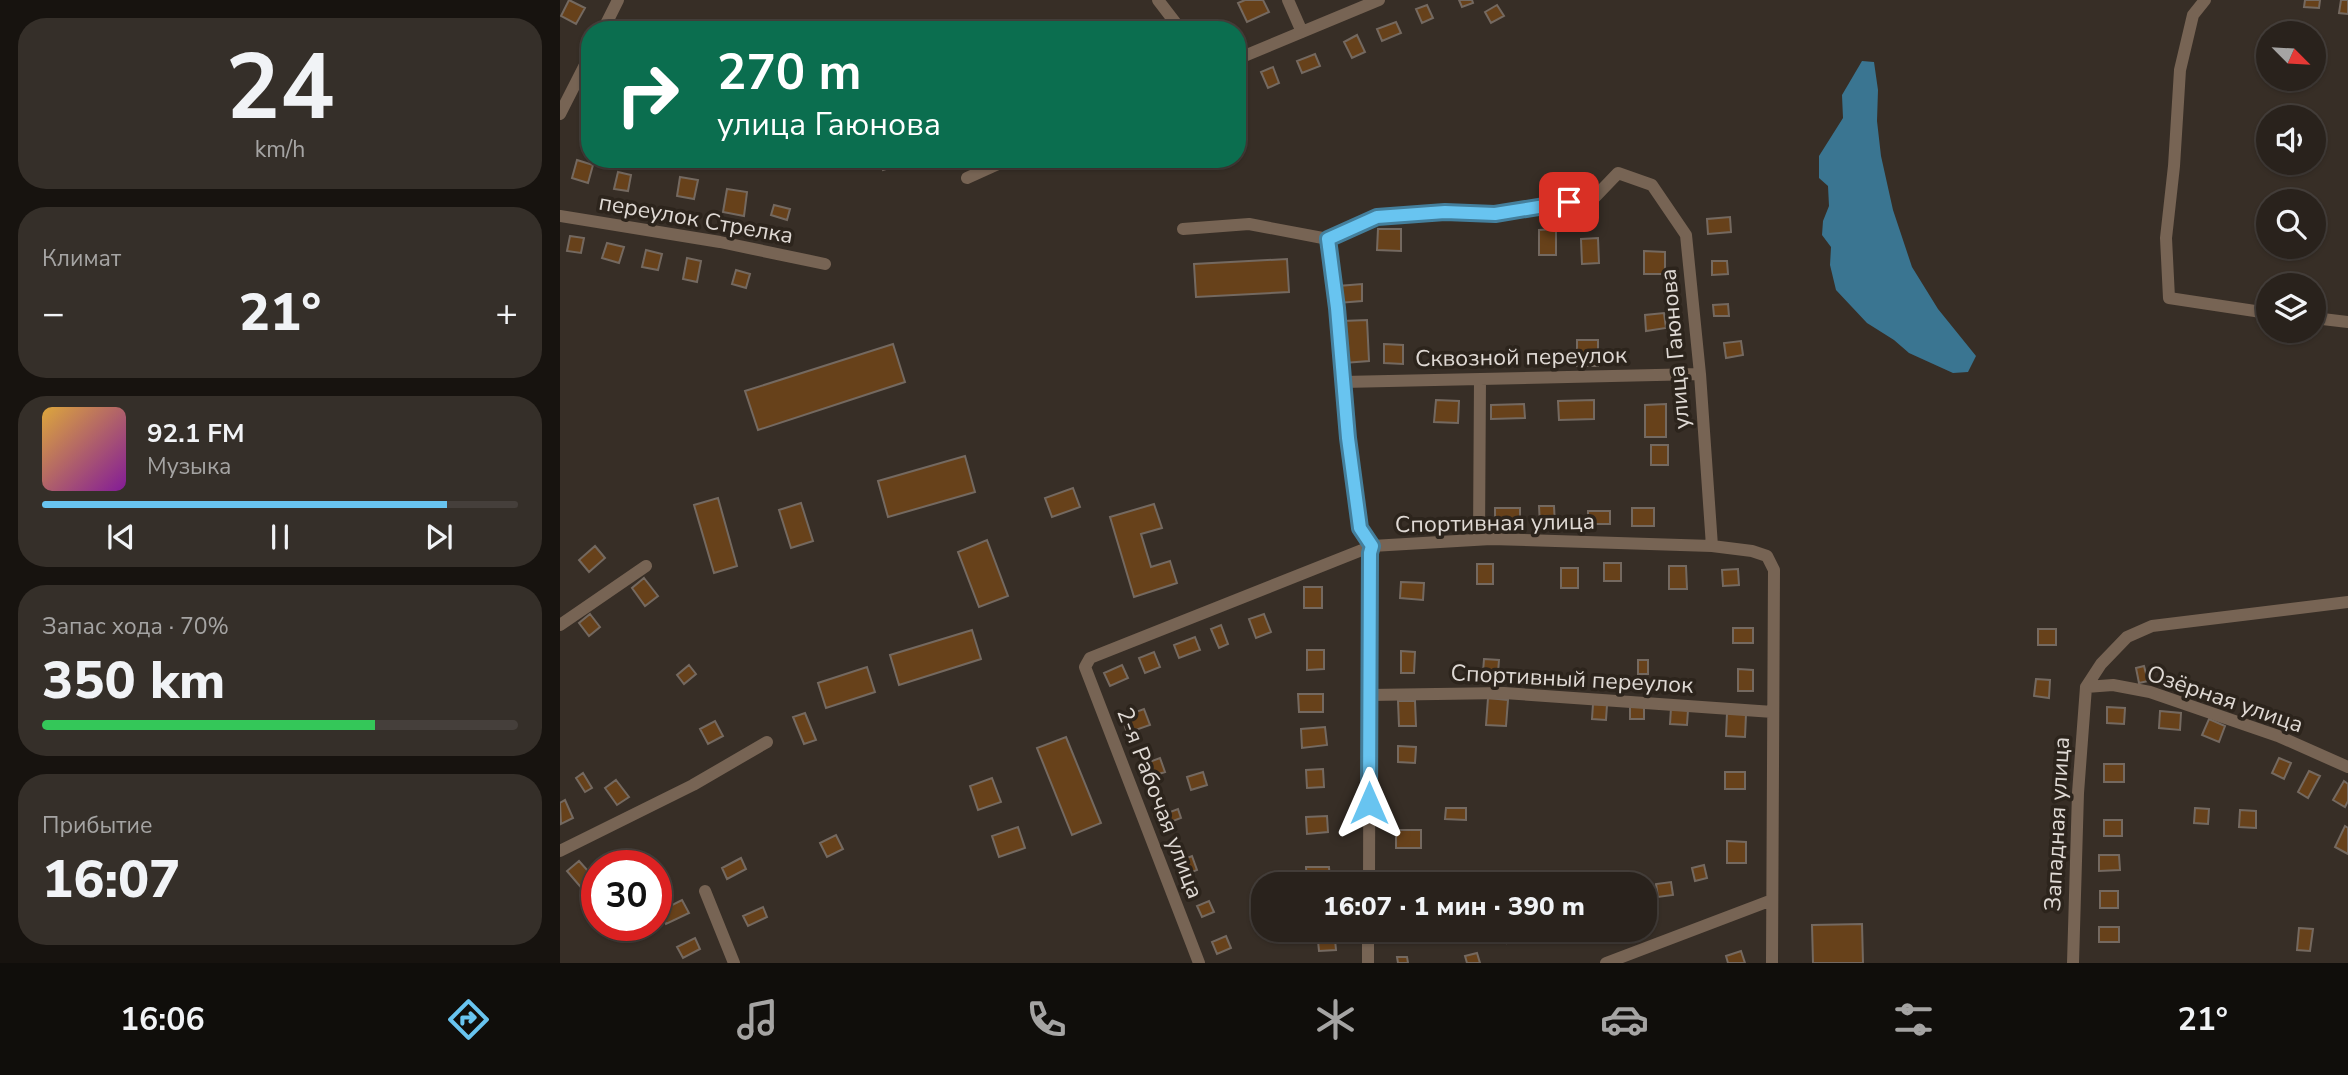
<!DOCTYPE html>
<html lang="ru">
<meta charset="utf-8">
<style>
:root{--surface:#29221c;--page:#352f29;--text:#f1f3f6;--muted:#a5a4a3;--line:#453f3b;--accent:#68c4f0}
body{margin:0;font-family:"Nunito Sans",sans-serif;background:var(--page);color:var(--text);height:100vh;display:flex;flex-direction:column;font-size:26px;white-space:nowrap}
*{box-sizing:border-box;margin:0}
p{font-size:23px;color:var(--muted)}
.icon{flex:none;width:38px;height:38px;fill:none;stroke:currentColor;stroke-width:2;stroke-linecap:round;stroke-linejoin:round}
.map{position:relative;flex:1;overflow:hidden}
.drawer{display:flex;flex-direction:column;gap:18px;padding:18px;background:#17130f;width:560px}
.drawer>*{flex:none}
.banner{position:absolute;left:21px;top:21px;width:665px;height:147px;border-radius:28px;box-shadow:0 2px 5px #0004,0 0 0 2px var(--line);background:#0b6e4f;color:#fff;overflow:hidden}
.needle{width:46px;rotate:114deg}
.fabs{position:absolute;left:1696px;top:21px;display:grid;gap:14px}
.fabs a{display:grid;place-items:center;width:70px;height:70px;border-radius:50%;background:var(--surface);box-shadow:0 2px 5px #0004,0 0 0 2px var(--line);font-size:35px}
.speed{position:absolute;left:21px;top:850px;display:flex;gap:14px;font-size:35px;font-weight:700;text-align:center}
.speed>*{display:grid;place-content:center;width:91px;height:91px;border-radius:50%;background:var(--surface);box-shadow:0 2px 5px #0004,0 0 0 2px var(--line);line-height:1}
.speed .limit{border:10px solid #d22;background:#fff;color:#111}
.pin{position:absolute;display:grid;place-items:center;width:60px;height:60px;color:#fff;margin:-30px;border-radius:14px;box-shadow:0 4px 10px #0006}
.me{position:absolute;width:77px;margin:-38px;rotate:0deg;stroke-linejoin:round;filter:drop-shadow(0 0 5px #0008)}
.turn{display:flex;align-items:center;gap:24px;height:147px;padding:0 21px;font-size:32px}
.turn .icon{width:91px;height:91px;stroke-width:2.5}
.turn b{display:block;font-size:49px;line-height:60px}
.big{font-size:52px;font-weight:800;line-height:1.1}
.drawer .tile{flex:1;display:flex;flex-direction:column;justify-content:center;gap:10px;min-width:0;padding:0 24px;border-radius:28px;background:var(--page)}
.drawer .dial{align-items:center;gap:0}
.dial b{font-size:91px;line-height:1}
.song{display:flex;align-items:center;gap:21px}
.cover{width:84px;height:84px;border-radius:10px;background:linear-gradient(135deg,hsl(40 70% 55%),hsl(290 70% 35%))}
.played{height:7px;border-radius:4px;background:linear-gradient(90deg,var(--accent) 85%,var(--line) 85%)}
.keys{display:flex;justify-content:space-around;direction:ltr}
.heat{display:flex;justify-content:space-between;align-items:center;font-size:38px;direction:ltr}
.charge{height:10px;border-radius:5px;background:linear-gradient(90deg,#34c759 70%,var(--line) 0)}
.trip{position:absolute;left:691px;top:872px;width:406px;height:70px;border-radius:28px;background:var(--surface);box-shadow:0 2px 5px #0004,0 0 0 2px var(--line);font-weight:800;line-height:70px;text-align:center}
.menu{display:flex;height:112px;justify-content:space-around;align-items:center;background:#100e0b;color:var(--muted)}
.menu .icon{width:49px;height:49px}
.menu .on{color:var(--accent)}
.menu b{font-size:32px;color:var(--text)}
main{display:flex;flex:1;min-height:0}
.map>svg:first-child{display:block}
.water{fill:#3a7591}
.building{fill:#67411a;stroke:#746960;stroke-width:2}
.lines{fill:none;stroke-linecap:round;stroke-linejoin:round}
.street{stroke:#776454;stroke-width:12}
.route-casing{stroke:#447f9c;stroke-width:18}
.route{stroke:#68c4f0;stroke-width:12}
.labels{text-anchor:middle;dominant-baseline:central;stroke-width:7;stroke-linejoin:round;paint-order:stroke}
.street-label{font-size:23px;fill:#dfd9d4;stroke:#2c241c}
</style>
<main>
<section class="drawer">
<div class="tile dial"><b>24</b><p>km/h</p></div>
<div class="tile"><p>Климат</p>
<div class="heat"><a>−</a><b class="big">21°</b><a>+</a></div>
</div>
<div class="tile">
<div class="song"><i class="cover"></i><div><b>92.1 FM</b><p>Музыка</p></div></div>
<div class="played"></div>
<div class="keys"><svg class="icon" aria-label="previous" viewBox="0 0 24 24"><path d="M18 5L8 12l10 7zM5 5v14"/></svg><svg class="icon" aria-label="pause" viewBox="0 0 24 24"><path d="M8 5v14M16 5v14"/></svg><svg class="icon" aria-label="next" viewBox="0 0 24 24"><path d="M6 5l10 7-10 7zM19 5v14"/></svg></div>
</div>
<div class="tile"><p>Запас хода · 70%</p><b class="big">350 km</b><div class="charge"></div></div>
<div class="tile"><p>Прибытие</p><b class="big">16:07</b></div>
</section>
<div class="map">
<svg width="1788" height="963" viewBox="0 0 1788 963">
<rect width="100%" height="100%" fill="#372e26"/>
<path class="water" d="M 1302,61 L 1314,62 L 1318,90 L 1317,121 L 1321,156 L 1333,210 L 1352,267 L 1378,309 L 1416,356 L 1408,372 L 1393,373 L 1349,353 L 1334,340 L 1307,323 L 1276,290 L 1270,265 L 1271,247 L 1262,235 L 1263,221 L 1269,206 L 1268,186 L 1259,178 L 1259,156 L 1283,118 L 1282,95 Z"/>
<path class="building" d="M 9,0 L 25,8 L 16,24 L 1,16 Z
M 685,0 L 703,0 L 709,12 L 687,22 L 678,3 Z
M 899,0 L 912,0 L 913,3 L 902,7 Z
M 1745,0 L 1760,0 L 1759,8 L 1744,7 Z
M 1781,0 L 1788,0 L 1788,14 L 1779,13 Z
M 867,5 L 873,18 L 862,23 L 856,9 Z
M 937,5 L 944,16 L 931,23 L 925,12 Z
M 654,22 L 657,30 L 640,30 L 639,29 Z
M 836,22 L 841,33 L 822,41 L 817,29 Z
M 797,35 L 805,52 L 792,58 L 784,42 Z
M 755,54 L 760,66 L 742,73 L 737,61 Z
M 713,67 L 719,83 L 708,88 L 701,72 Z
M 320,159 L 337,159 L 339,165 L 323,170 Z
M 17,160 L 33,165 L 28,183 L 12,178 Z
M 58,172 L 71,175 L 68,191 L 54,189 Z
M 120,177 L 138,180 L 134,199 L 117,196 Z
M 167,189 L 187,192 L 184,216 L 163,212 Z
M 214,205 L 230,209 L 227,220 L 211,215 Z
M 1170,217 L 1171,232 L 1148,234 L 1147,219 Z
M 818,229 L 841,229 L 841,251 L 817,250 Z
M 996,229 L 996,255 L 979,255 L 979,230 Z
M 10,236 L 24,238 L 21,253 L 7,251 Z
M 1038,238 L 1039,263 L 1022,264 L 1021,239 Z
M 47,243 L 64,247 L 59,263 L 42,258 Z
M 1723,247 L 1742,247 L 1742,256 L 1722,254 Z
M 86,250 L 102,254 L 98,270 L 82,267 Z
M 1084,251 L 1105,252 L 1105,274 L 1084,274 Z
M 127,258 L 141,261 L 137,282 L 123,279 Z
M 727,259 L 729,292 L 636,297 L 634,264 Z
M 1152,261 L 1167,261 L 1168,274 L 1152,275 Z
M 176,270 L 190,274 L 186,288 L 172,284 Z
M 802,284 L 802,301 L 778,303 L 778,286 Z
M 1168,304 L 1169,316 L 1154,316 L 1153,305 Z
M 1104,313 L 1106,328 L 1086,331 L 1085,315 Z
M 807,320 L 809,361 L 784,363 L 782,321 Z
M 1017,340 L 1038,340 L 1038,366 L 1017,366 Z
M 1181,341 L 1183,355 L 1166,358 L 1164,343 Z
M 333,344 L 345,382 L 198,430 L 185,391 Z
M 824,344 L 843,345 L 843,364 L 824,363 Z
M 876,400 L 899,401 L 898,423 L 874,422 Z
M 1034,400 L 1034,419 L 999,420 L 998,401 Z
M 964,404 L 965,418 L 931,419 L 931,405 Z
M 1106,404 L 1106,437 L 1085,437 L 1085,405 Z
M 1091,445 L 1108,445 L 1108,465 L 1091,465 Z
M 405,456 L 415,492 L 328,517 L 318,481 Z
M 513,488 L 520,507 L 492,517 L 485,498 Z
M 158,498 L 177,566 L 154,573 L 134,505 Z
M 241,503 L 253,541 L 231,548 L 219,510 Z
M 594,504 L 602,528 L 581,534 L 591,567 L 610,561 L 617,583 L 574,597 L 550,517 Z
M 979,506 L 994,506 L 995,525 L 980,525 Z
M 935,508 L 960,508 L 960,524 L 935,524 Z
M 1072,508 L 1094,508 L 1094,526 L 1072,526 Z
M 1028,511 L 1050,511 L 1050,524 L 1028,524 Z
M 427,540 L 448,596 L 419,607 L 398,552 Z
M 35,546 L 45,558 L 29,572 L 19,560 Z
M 1044,563 L 1061,563 L 1061,581 L 1044,581 Z
M 917,564 L 933,564 L 933,584 L 917,584 Z
M 1109,566 L 1126,566 L 1127,589 L 1109,589 Z
M 1001,568 L 1018,568 L 1018,588 L 1001,588 Z
M 1178,569 L 1179,585 L 1163,586 L 1162,570 Z
M 84,578 L 98,596 L 85,606 L 72,588 Z
M 841,582 L 864,583 L 863,600 L 840,598 Z
M 744,587 L 762,587 L 762,608 L 744,608 Z
M 30,614 L 40,627 L 29,636 L 19,623 Z
M 704,614 L 711,632 L 696,638 L 689,619 Z
M 661,625 L 668,644 L 659,648 L 651,629 Z
M 1173,628 L 1193,628 L 1193,643 L 1173,643 Z
M 1478,629 L 1496,629 L 1496,645 L 1478,645 Z
M 412,630 L 421,659 L 339,685 L 330,655 Z
M 635,637 L 640,650 L 619,658 L 614,645 Z
M 747,650 L 764,650 L 764,669 L 747,670 Z
M 841,651 L 855,652 L 854,673 L 841,673 Z
M 594,652 L 600,667 L 585,673 L 579,658 Z
M 924,659 L 939,660 L 938,673 L 923,672 Z
M 1078,660 L 1088,660 L 1088,674 L 1078,674 Z
M 129,665 L 136,674 L 124,684 L 117,675 Z
M 562,665 L 568,678 L 550,686 L 544,673 Z
M 1584,666 L 1588,681 L 1579,683 L 1576,668 Z
M 307,667 L 315,692 L 266,708 L 258,683 Z
M 1178,669 L 1193,670 L 1193,691 L 1178,691 Z
M 1476,679 L 1490,680 L 1489,698 L 1474,696 Z
M 738,694 L 763,694 L 763,712 L 739,712 Z
M 928,698 L 948,700 L 946,726 L 926,725 Z
M 838,701 L 855,701 L 856,726 L 839,726 Z
M 1033,704 L 1047,705 L 1046,720 L 1032,719 Z
M 1070,706 L 1084,706 L 1084,719 L 1070,719 Z
M 1547,707 L 1565,708 L 1564,724 L 1547,723 Z
M 1111,708 L 1128,710 L 1127,725 L 1110,724 Z
M 584,709 L 590,725 L 567,733 L 562,717 Z
M 1600,711 L 1621,713 L 1620,730 L 1599,728 Z
M 245,713 L 256,740 L 244,744 L 233,717 Z
M 1167,713 L 1186,714 L 1185,737 L 1166,736 Z
M 1649,719 L 1665,726 L 1659,742 L 1642,735 Z
M 155,721 L 163,736 L 148,744 L 140,729 Z
M 765,727 L 767,745 L 742,748 L 741,729 Z
M 506,737 L 541,823 L 512,835 L 477,748 Z
M 838,746 L 856,747 L 855,763 L 838,762 Z
M 600,758 L 605,772 L 589,777 L 584,764 Z
M 1719,758 L 1731,763 L 1724,779 L 1712,773 Z
M 1544,764 L 1564,764 L 1564,782 L 1544,782 Z
M 763,769 L 764,787 L 747,788 L 746,770 Z
M 1749,771 L 1760,776 L 1748,798 L 1738,792 Z
M 643,772 L 647,785 L 631,790 L 627,777 Z
M 1165,772 L 1185,772 L 1185,789 L 1165,789 Z
M 23,773 L 32,788 L 25,792 L 16,778 Z
M 432,778 L 441,802 L 418,810 L 410,786 Z
M 56,780 L 69,797 L 57,805 L 45,788 Z
M 1784,781 L 1788,784 L 1788,801 L 1785,807 L 1773,800 Z
M 5,800 L 13,818 L 1,824 L 0,803 Z
M 886,808 L 906,808 L 906,820 L 885,819 Z
M 1635,808 L 1649,809 L 1648,824 L 1634,823 Z
M 618,809 L 621,818 L 605,824 L 602,815 Z
M 1680,810 L 1696,811 L 1696,828 L 1679,827 Z
M 767,816 L 768,832 L 747,834 L 746,817 Z
M 1544,820 L 1562,820 L 1562,836 L 1544,836 Z
M 1785,826 L 1788,828 L 1788,854 L 1775,847 Z
M 458,827 L 465,848 L 439,857 L 432,836 Z
M 836,830 L 861,830 L 861,848 L 836,848 Z
M 276,835 L 283,849 L 267,857 L 260,843 Z
M 1167,841 L 1186,842 L 1186,863 L 1167,863 Z
M 1539,855 L 1559,855 L 1560,870 L 1539,871 Z
M 632,856 L 637,870 L 622,876 L 617,862 Z
M 181,858 L 186,869 L 167,879 L 162,868 Z
M 19,861 L 37,881 L 24,891 L 7,871 Z
M 1144,865 L 1147,878 L 1135,881 L 1132,868 Z
M 746,867 L 769,867 L 770,884 L 747,884 Z
M 1111,882 L 1113,895 L 1098,897 L 1096,884 Z
M 1540,891 L 1558,891 L 1558,908 L 1540,908 Z
M 122,900 L 129,913 L 106,924 L 100,911 Z
M 649,901 L 654,912 L 642,917 L 637,906 Z
M 203,907 L 207,917 L 188,926 L 183,916 Z
M 1302,924 L 1303,963 L 1253,963 L 1252,925 Z
M 1539,927 L 1559,927 L 1559,942 L 1539,942 Z
M 1739,928 L 1753,929 L 1750,951 L 1737,950 Z
M 945,929 L 957,929 L 959,941 L 947,943 Z
M 985,929 L 1000,929 L 1001,933 L 985,935 Z
M 774,930 L 776,950 L 759,951 L 757,931 Z
M 666,936 L 671,948 L 657,954 L 652,942 Z
M 135,938 L 140,949 L 123,958 L 117,947 Z
M 1181,951 L 1185,963 L 1168,963 L 1166,956 Z
M 917,953 L 920,963 L 907,963 L 905,956 Z
M 837,957 L 847,957 L 848,963 L 838,963 Z"/>
<g class="lines">
<path class="street" d="M 598,0 L 621,30
M 728,0 L 742,32
M 1645,0 L 1633,15 L 1620,70 L 1614,166 L 1606,238 L 1609,298 L 1708,313
M 43,30 L 58,0
M 677,59 L 819,0
M 0,114 L 30,55
M 407,178 L 449,159
M 0,216 L 160,242 L 265,264
M 623,229 L 689,224 L 768,239 L 817,217 L 885,212 L 935,214 L 1034,198 L 1058,173 L 1092,185 L 1126,235 L 1140,374 L 1152,546 L 1192,551 L 1207,556 L 1214,570 L 1212,963
M 768,239 L 777,308 L 787,438 L 800,528 L 812,546 L 810,553 L 809,884
M 1754,318 L 1788,322
M 783,382 L 1140,374
M 919,539 L 920,379
M 0,625 L 86,566
M 1526,687 L 1553,685 L 1590,692 L 1718,736 L 1788,767
M 809,695 L 944,693 L 1213,712
M 0,851 L 133,785 L 207,742
M 145,891 L 174,963
M 639,963 L 525,667 L 530,658 L 812,546 L 931,539 L 1152,546
M 808,963 L 808,929
M 1046,963 L 1212,900
M 1513,963 L 1518,793 L 1526,687 L 1541,664 L 1567,637 L 1592,626 L 1788,602"/>
</g>
<g class="lines">
<defs>
<path id="route" d="M 809,803 L 810,553 L 812,546 L 800,528 L 788,438 L 777,308 L 768,239 L 817,217 L 885,212 L 935,214 L 1009,202"/>
</defs>
<use href="#route" class="route-casing"/>
<use href="#route" class="route"/>
</g>
<g class="labels">
<g class="street-label">
<text transform="translate(136 219) rotate(10)">переулок Стрелка</text>
<text transform="translate(1115 349) rotate(-95)">улица Гаюнова</text>
<text transform="translate(961 357) rotate(-1)">Сквозной переулок</text>
<text transform="translate(935 523) rotate(-1)">Спортивная улица</text>
<text transform="translate(1012 679) rotate(3)">Спортивный переулок</text>
<text transform="translate(1665 699) rotate(19)">Озёрная улица</text>
<text transform="translate(600 803) rotate(69)">2-я Рабочая улица</text>
<text transform="translate(1497 824) rotate(-87)">Западная улица</text>
</g>
</g>
</svg>
<div class="fabs">
<a><svg class="needle" viewBox="-14 -14 28 28"><path d="M0-13l5 13h-10z" fill="#e53935"/><path d="M0 13l5-13h-10z" fill="#a5a4a3"/></svg></a>
<a><svg class="icon" aria-label="sound" viewBox="0 0 24 24"><path d="M4 9h4l5-4v14l-5-4H4zM17 9q2 3 0 6"/></svg></a>
<a><svg class="icon" aria-label="search" viewBox="0 0 24 24"><circle cx="10" cy="10" r="6"/><path d="M15 15l6 6"/></svg></a>
<a><svg class="icon" aria-label="layers" viewBox="0 0 24 24"><path d="M12 4l9 5-9 5-9-5zM3 14l9 5 9-5"/></svg></a>
</div>
<div class="speed"><div class="limit">30</div></div>
<div class="pin" style="left:1009px;top:202px;background:#d93025"><svg class="icon" aria-label="arrive" viewBox="0 0 24 24"><path d="M6 21V4h12l-3 4 3 4H6"/></svg></div>
<svg class="me" style="left:809px;top:803px" viewBox="-20 -20 40 40"><path d="M0-17L14 15 0 8-14 15z" fill="#68c4f0" stroke="#fff" stroke-width="4"/></svg>
<div class="trip">16:07 · 1 мин · 390 m</div>
<div class="banner">
<div class="turn"><svg class="icon" aria-label="right" viewBox="0 0 24 24"><path d="M7 20v-9h11M14 6l5 5-5 5"/></svg><div><b>270 m</b>улица Гаюнова</div></div>
</div>
</div>
</main>
<nav class="menu">
<b>16:06</b>
<svg class="icon on" aria-label="directions" viewBox="0 0 24 24"><path d="M12 3l9 9-9 9-9-9zM9 14v-3h6M13 9l2 2-2 2"/></svg>
<svg class="icon" aria-label="music" viewBox="0 0 24 24"><path d="M9 18V5l10-2v13"/><circle cx="6" cy="18" r="3"/><circle cx="16" cy="16" r="3"/></svg>
<svg class="icon" aria-label="phone" viewBox="0 0 24 24"><path d="M5 4h4l2 5-3 2q2 4 5 5l2-3 5 2v4C11 20 4 13 5 4z"/></svg>
<svg class="icon" aria-label="climate" viewBox="0 0 24 24"><path d="M12 3v18M4 7l16 10M4 17L20 7"/></svg>
<svg class="icon" aria-label="car" viewBox="0 0 24 24"><path d="M5 17H2v-5l4-1 3-4h7l3 4 3 1v5h-3M9 17h6M6 11h13"/><circle cx="7" cy="17" r="2"/><circle cx="17" cy="17" r="2"/></svg>
<svg class="icon" aria-label="filters" viewBox="0 0 24 24"><path d="M4 7h16M4 17h16"/><circle cx="9" cy="7" r="2"/><circle cx="15" cy="17" r="2"/></svg>
<b>21°</b>
</nav>
